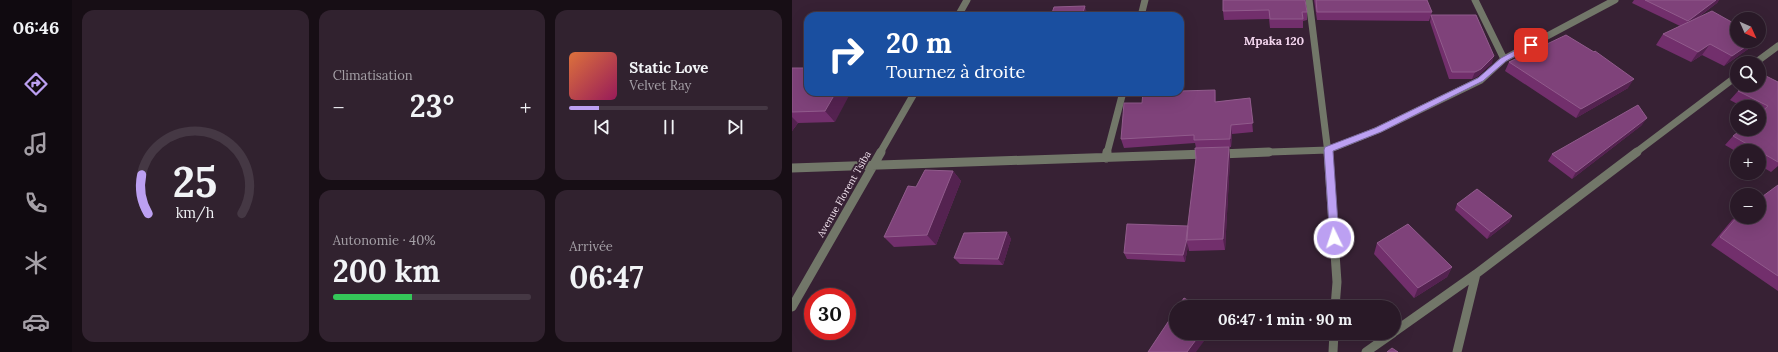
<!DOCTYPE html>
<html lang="fr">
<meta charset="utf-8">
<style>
:root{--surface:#291927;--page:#31222f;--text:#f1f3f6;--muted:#a5a0a7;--line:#453844;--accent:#bca0f2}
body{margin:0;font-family:Lora,serif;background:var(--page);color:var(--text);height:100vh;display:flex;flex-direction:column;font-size:15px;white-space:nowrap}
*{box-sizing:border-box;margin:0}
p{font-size:13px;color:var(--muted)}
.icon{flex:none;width:22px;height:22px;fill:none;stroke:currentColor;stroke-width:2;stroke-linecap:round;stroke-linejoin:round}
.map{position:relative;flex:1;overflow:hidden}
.sheet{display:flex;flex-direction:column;gap:10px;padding:10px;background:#170e15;width:720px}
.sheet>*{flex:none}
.banner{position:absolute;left:12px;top:12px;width:380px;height:84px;border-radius:12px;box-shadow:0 4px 16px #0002,0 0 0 1px var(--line);background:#1a4fa0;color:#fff;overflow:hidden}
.needle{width:26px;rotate:135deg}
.fabs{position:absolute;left:938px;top:12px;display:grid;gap:8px}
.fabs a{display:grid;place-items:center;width:36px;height:36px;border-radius:50%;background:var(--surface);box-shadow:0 4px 16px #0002,0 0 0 1px var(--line);font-size:20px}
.speed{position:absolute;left:12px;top:288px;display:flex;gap:8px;font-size:20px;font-weight:700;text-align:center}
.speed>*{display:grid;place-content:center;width:52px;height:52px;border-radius:50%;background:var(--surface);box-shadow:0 4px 16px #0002,0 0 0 1px var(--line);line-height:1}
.speed .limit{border:6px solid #d22;background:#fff;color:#111}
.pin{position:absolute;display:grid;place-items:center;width:34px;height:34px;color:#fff;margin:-17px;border-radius:8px;box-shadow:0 2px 6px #0006}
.me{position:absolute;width:44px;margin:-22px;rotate:356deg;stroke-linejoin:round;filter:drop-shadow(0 0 3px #0008)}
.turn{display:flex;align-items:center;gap:14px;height:84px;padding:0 16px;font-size:18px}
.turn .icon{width:52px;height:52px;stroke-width:2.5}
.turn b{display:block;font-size:28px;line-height:34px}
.big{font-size:30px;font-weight:800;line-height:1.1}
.sheet .tile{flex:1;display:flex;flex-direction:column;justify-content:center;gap:6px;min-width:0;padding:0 14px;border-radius:12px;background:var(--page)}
.sheet .dial{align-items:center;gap:0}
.dial svg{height:104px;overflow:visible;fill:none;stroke:var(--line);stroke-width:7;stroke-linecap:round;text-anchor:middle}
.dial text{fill:var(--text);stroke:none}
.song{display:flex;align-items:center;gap:12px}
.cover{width:48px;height:48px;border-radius:6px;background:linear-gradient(135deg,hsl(20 70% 55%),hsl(330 70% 35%))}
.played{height:4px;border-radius:2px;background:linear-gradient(90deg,var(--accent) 15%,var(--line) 15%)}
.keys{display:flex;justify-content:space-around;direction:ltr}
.heat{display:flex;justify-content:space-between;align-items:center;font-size:22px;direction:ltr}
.charge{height:6px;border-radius:3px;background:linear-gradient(90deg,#34c759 40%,var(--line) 0)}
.sheet .tiles{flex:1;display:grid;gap:10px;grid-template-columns:repeat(3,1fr)}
.tile:first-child{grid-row:span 2}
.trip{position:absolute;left:377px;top:300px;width:232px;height:40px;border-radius:20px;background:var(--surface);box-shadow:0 4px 16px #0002,0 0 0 1px var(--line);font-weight:800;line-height:40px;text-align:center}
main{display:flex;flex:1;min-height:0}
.tab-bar{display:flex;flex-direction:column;width:72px;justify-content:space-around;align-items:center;background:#100a10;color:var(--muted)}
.tab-bar .icon{width:28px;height:28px}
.tab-bar .current{color:var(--accent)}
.tab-bar b{font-size:18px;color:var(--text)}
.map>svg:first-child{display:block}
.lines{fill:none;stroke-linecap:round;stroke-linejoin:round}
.minor-far1{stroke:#727769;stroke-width:7}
.minor{stroke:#727769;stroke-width:9}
.wall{fill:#722f6c}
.shaded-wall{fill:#542250}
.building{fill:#7f427a;stroke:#915b8c}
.route{fill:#bca0f2;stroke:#7a689d}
.labels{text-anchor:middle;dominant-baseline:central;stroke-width:4;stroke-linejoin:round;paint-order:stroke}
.street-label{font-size:10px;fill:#f0e1ed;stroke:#372134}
.far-district-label{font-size:12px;font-weight:bold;fill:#f2d4ed;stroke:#372134}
</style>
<main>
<nav class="tab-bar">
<b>06:46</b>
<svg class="icon current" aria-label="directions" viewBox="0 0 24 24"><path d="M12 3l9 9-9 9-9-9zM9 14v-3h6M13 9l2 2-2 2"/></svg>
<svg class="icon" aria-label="music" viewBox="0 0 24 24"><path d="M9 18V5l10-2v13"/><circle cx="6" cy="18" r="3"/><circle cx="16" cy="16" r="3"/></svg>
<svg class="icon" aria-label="phone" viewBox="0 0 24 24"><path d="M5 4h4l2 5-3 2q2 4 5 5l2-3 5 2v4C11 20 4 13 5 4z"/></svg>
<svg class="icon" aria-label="climate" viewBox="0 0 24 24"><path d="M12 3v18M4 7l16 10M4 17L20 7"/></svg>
<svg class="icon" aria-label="car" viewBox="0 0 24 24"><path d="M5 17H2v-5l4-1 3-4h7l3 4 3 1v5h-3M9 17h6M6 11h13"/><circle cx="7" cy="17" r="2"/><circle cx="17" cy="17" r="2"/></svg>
</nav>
<section class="sheet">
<div class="tiles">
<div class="tile dial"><svg viewBox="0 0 100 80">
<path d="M14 69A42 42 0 1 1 86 69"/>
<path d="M14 69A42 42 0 0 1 9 39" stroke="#bca0f2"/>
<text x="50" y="56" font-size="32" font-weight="700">25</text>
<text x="50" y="72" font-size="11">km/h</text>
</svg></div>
<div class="tile"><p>Climatisation</p>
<div class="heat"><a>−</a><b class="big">23°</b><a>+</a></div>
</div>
<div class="tile">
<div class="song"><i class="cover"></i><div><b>Static Love</b><p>Velvet Ray</p></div></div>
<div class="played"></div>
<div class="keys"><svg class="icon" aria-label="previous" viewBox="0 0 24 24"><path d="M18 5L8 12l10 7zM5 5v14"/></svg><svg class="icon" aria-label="pause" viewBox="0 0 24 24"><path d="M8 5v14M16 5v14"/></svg><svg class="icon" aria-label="next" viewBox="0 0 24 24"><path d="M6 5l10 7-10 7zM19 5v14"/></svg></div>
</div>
<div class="tile"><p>Autonomie · 40%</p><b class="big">200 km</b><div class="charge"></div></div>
<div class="tile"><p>Arrivée</p><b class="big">06:47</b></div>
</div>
</section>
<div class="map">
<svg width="986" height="352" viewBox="0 0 986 352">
<rect width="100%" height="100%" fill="#372134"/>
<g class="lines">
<path class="minor-far1" d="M 517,0 L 536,153
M 683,0 L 712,59
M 166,16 L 175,0
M 349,16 L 353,0
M 963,63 L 986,46
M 88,153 L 123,92
M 315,153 L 331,92
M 450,153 L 536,150 L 586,130 L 689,80 L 712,59 L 823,0
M 843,153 L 945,76"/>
<path class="minor" d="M 536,152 L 545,282 L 543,307
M 428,154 L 477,152
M 314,158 L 315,152
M 0,168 L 414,154
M 0,307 L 89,152
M 602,332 L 684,274 L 845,152
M 541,352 L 542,333
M 574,352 L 601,333
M 665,352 L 684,274"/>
</g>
<path class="wall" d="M 431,0 L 515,12 L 515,20 L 511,21 L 511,28 L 478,28 L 477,19 L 432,20 L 431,11 Z
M 522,0 L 635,0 L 640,12 L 637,21 L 525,20 Z
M 842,0 L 927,0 L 925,3 L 904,19 L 959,47 L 932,66 L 910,55 L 899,62 L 864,45 L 871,34 L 888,26 L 840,3 Z
M 639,15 L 700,63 L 686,76 L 680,79 L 657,79 L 638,22 Z
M 717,62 L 836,88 L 784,118 L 713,71 Z
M 0,68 L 43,122 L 6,123 L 0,131 Z
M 986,82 L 986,166 L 979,172 L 967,165 L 967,151 L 945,151 L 945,152 L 933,145 L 941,136 L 967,129 L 967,107 L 951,107 L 938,100 L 946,91 Z
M 423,90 L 424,102 L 458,98 L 461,132 L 440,134 L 439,147 L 404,148 L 403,143 L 332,148 L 329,139 L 350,103 Z
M 850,125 L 780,179 L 756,161 L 760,154 Z
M 437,147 L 438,159 L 433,250 L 397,251 L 396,246 L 393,262 L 335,259 L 332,253 L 396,226 Z
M 161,171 L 169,181 L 144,245 L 102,247 L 92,237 Z
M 986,185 L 986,291 L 919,245 L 940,220 L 945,216 L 945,217 L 967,217 Z
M 665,204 L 720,216 L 717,222 L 695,239 L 663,210 Z
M 215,232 L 219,239 L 211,265 L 168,264 L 162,258 Z
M 585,243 L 660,267 L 655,277 L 622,298 L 582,254 Z"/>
<path class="shaded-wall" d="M 924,0 L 927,0 L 925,3 L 891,28 L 896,21 Z
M 293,6 L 295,13 L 294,16 L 290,16 Z
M 962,41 L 965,41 L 959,47 L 932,66 L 940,56 Z
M 918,44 L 910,55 L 899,62 L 906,52 Z
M 702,56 L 700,63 L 686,76 L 680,79 L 683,72 Z
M 842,79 L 836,88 L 784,118 L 789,109 Z
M 423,90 L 424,98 L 424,111 L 423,102 Z
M 44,92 L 59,92 L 43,122 L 33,111 Z
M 0,117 L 6,123 L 0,131 Z
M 855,118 L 850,125 L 780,179 L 784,172 Z
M 439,125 L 440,134 L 439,147 L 438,139 Z
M 437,147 L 438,159 L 433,250 L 431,239 Z
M 161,171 L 169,181 L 144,245 L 135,235 Z
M 720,216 L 717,222 L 695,239 L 699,232 Z
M 215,232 L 219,239 L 211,265 L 206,259 Z
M 394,240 L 396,246 L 393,262 L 391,255 Z
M 660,267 L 655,277 L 622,298 L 626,288 Z
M 409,333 L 418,333 L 404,352 L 395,352 Z"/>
<path class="building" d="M 431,0 L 513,0 L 515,12 L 510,12 L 511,19 L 478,19 L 477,10 L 431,11 Z
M 524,0 L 635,0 L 640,12 L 525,12 Z
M 853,0 L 924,0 L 896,21 Z
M 293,6 L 290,16 L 259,16 L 262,7 Z
M 920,11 L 945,25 L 945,41 L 962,41 L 940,56 L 918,44 L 906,52 L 871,34 Z
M 639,15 L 684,15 L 702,56 L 689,69 L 683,72 L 660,72 Z
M 774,35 L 802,52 L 803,51 L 842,79 L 789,109 L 717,62 Z
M 0,68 L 16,68 L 16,92 L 44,92 L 33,111 L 0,112 Z
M 970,74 L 986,82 L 986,162 L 941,136 L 950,129 L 967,129 L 967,114 L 976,106 L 946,91 L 955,85 L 967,85 L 967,76 Z
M 423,90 L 423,102 L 458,98 L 461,123 L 439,125 L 438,139 L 402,140 L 402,135 L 329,139 L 332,103 L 350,103 L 351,92 L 388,92 L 388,91 Z
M 846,105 L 855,118 L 784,172 L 760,154 Z
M 437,147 L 431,239 L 394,240 L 404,158 L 403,148 Z
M 133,170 L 161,171 L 135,235 L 92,237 L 116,186 L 124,187 Z
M 986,185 L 986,276 L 928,237 L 945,217 L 967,217 L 967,199 Z
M 685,189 L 720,216 L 699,232 L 665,204 Z
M 335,224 L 396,226 L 395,239 L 391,255 L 332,253 Z
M 616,224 L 660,267 L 626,288 L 585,243 Z
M 215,232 L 206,259 L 162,258 L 172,233 Z
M 392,298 L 408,307 L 386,307 Z
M 384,310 L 384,333 L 409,333 L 395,352 L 356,352 Z
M 600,348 L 606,352 L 595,352 Z"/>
<path class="route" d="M 739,42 L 742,43 L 742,46 L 714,61 L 691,81 L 589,132 L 541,151 L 547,238 L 545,241 L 538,241 L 532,150 L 533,147 L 583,128 L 686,78 L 709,58 Z"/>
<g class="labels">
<g class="street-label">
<text transform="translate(52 194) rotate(-60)">Avenue Florent Tsiba</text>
</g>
<g class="far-district-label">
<text x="482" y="40">Mpaka 120</text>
</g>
</g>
</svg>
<div class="fabs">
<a><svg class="needle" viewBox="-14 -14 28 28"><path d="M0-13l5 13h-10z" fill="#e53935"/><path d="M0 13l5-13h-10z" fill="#a5a0a7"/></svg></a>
<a><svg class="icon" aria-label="search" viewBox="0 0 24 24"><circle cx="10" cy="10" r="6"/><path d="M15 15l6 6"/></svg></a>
<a><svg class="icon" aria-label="layers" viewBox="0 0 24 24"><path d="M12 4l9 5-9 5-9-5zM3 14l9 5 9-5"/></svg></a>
<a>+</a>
<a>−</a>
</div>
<div class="speed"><div class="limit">30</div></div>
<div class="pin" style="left:739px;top:45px;background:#d93025"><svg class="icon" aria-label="arrive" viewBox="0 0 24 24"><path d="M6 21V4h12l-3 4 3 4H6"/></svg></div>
<svg class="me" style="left:542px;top:238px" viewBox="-20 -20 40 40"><circle r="17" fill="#bca0f2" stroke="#fff" stroke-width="3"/><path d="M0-11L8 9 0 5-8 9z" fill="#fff"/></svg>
<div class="trip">06:47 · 1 min · 90 m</div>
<div class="banner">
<div class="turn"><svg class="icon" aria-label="right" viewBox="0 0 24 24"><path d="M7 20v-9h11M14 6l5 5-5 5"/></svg><div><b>20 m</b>Tournez à droite</div></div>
</div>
</div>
</main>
